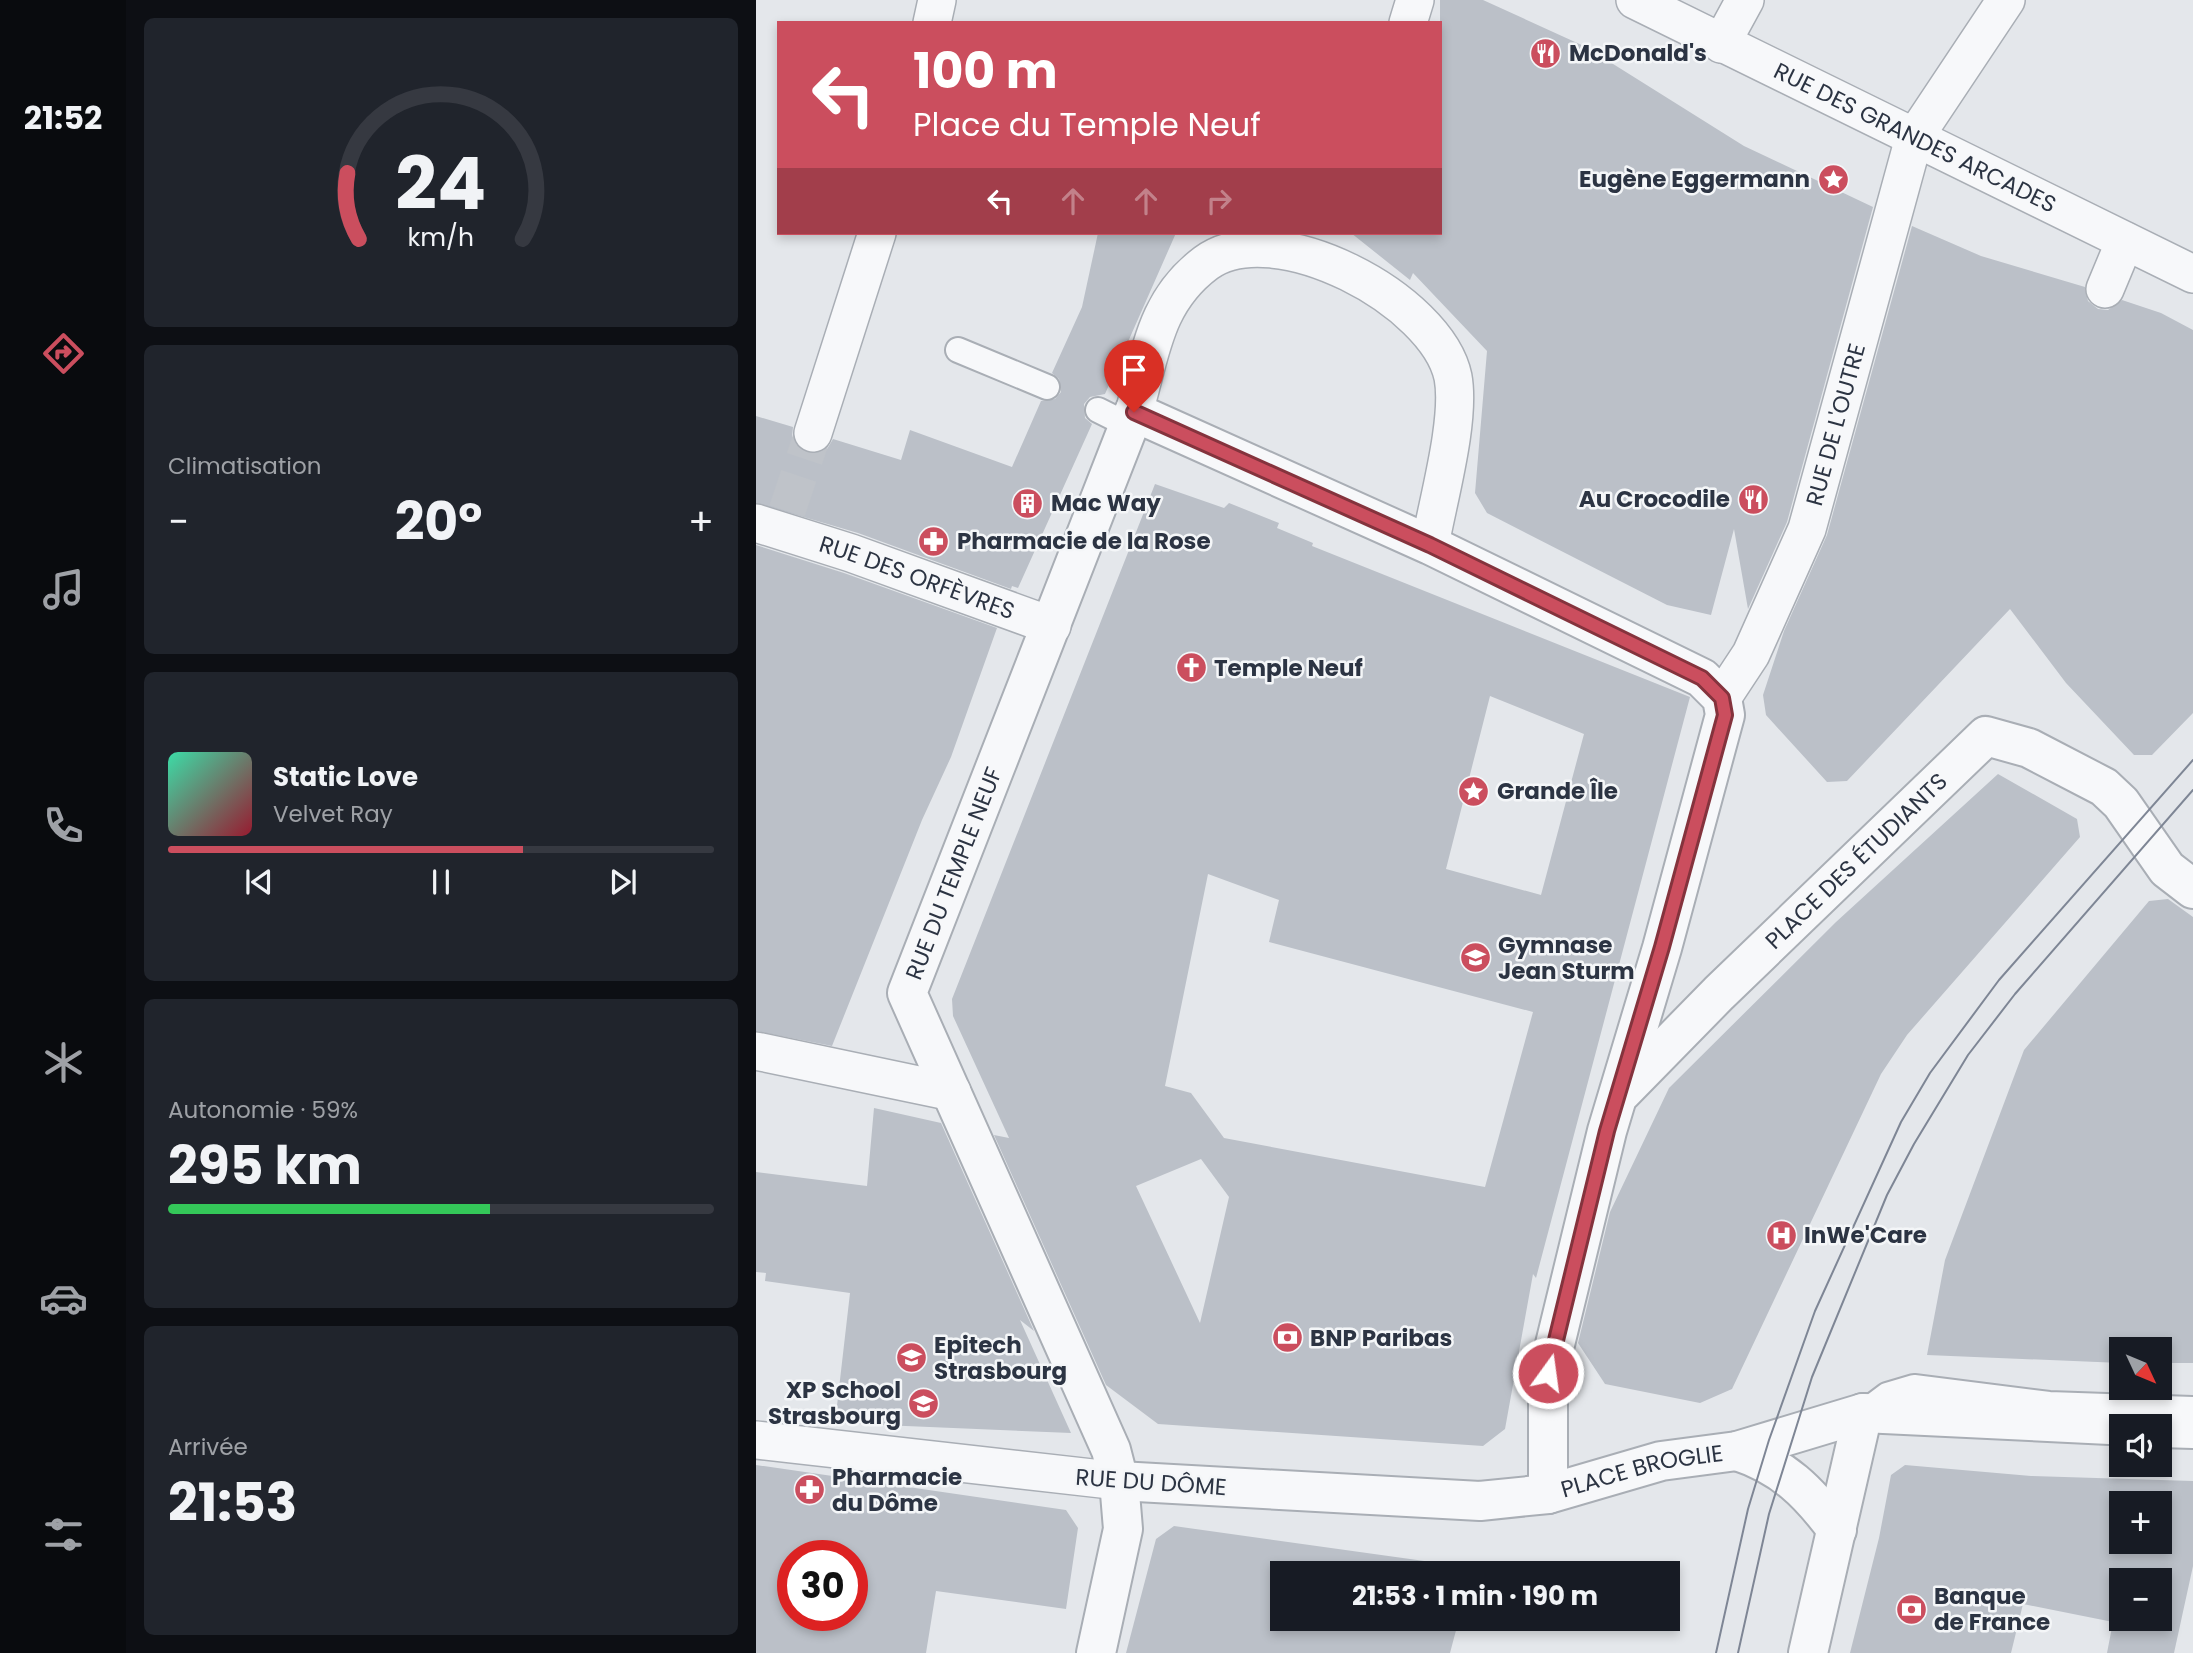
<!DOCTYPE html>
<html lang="fr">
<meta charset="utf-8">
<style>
:root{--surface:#171b24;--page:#20242c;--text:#f1f3f6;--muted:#9ea1a6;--line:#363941;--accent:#cb4e5e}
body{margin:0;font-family:Poppins,sans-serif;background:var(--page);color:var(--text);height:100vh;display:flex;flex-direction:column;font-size:26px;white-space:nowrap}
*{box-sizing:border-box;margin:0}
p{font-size:23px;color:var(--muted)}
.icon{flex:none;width:38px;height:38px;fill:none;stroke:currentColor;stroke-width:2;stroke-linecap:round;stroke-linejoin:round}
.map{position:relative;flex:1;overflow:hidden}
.side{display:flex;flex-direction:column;gap:18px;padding:18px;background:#0d0f14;width:630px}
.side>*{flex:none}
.guide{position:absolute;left:21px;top:21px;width:665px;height:214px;border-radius:0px;box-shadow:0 4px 10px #0003;background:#cb4e5e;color:#fff;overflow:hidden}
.needle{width:46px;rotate:134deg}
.buttons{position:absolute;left:1353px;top:1337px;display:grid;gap:14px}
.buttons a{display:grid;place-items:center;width:63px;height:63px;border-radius:0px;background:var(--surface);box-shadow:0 4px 10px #0003;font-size:35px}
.speed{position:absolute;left:21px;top:1540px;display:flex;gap:14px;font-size:35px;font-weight:700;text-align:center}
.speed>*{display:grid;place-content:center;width:91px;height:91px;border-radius:50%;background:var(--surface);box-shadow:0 4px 10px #0003;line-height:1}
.speed .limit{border:10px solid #d22;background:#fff;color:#111}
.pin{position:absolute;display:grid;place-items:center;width:60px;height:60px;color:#fff;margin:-72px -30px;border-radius:50% 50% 50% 0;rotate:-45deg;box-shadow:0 0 7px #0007}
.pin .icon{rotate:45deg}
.me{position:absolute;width:77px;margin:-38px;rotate:14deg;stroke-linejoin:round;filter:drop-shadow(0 0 5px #0008)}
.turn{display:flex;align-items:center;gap:24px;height:147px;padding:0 21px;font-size:32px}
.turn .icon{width:91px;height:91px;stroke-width:2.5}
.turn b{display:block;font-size:49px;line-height:60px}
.lanes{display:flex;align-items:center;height:66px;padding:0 21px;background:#0003;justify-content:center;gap:35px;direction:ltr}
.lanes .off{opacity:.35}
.big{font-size:52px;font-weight:700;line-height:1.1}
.side .card{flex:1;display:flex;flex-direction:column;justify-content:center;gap:10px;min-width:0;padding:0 24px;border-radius:10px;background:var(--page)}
.side .dial{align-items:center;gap:0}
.dial svg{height:182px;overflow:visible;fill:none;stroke:var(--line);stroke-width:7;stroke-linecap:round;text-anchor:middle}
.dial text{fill:var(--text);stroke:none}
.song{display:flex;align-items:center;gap:21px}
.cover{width:84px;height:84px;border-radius:10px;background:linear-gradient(135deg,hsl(160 70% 55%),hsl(350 70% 35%))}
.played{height:7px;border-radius:4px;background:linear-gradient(90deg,var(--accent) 65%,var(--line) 65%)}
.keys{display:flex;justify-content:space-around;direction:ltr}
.heat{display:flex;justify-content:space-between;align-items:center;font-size:38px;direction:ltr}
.charge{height:10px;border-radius:5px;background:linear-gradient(90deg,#34c759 59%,var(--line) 0)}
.trip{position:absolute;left:514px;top:1561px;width:410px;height:70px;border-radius:0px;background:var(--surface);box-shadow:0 4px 10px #0003;font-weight:700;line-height:70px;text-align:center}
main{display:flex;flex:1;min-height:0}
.tab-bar{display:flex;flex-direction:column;width:126px;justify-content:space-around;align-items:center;background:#090b0e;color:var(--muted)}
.tab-bar .icon{width:49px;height:49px}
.tab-bar .active{color:var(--accent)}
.tab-bar b{font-size:32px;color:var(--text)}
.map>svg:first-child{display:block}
.building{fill:#bbc0c8;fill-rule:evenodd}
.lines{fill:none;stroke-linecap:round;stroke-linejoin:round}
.pedestrian-tunnel{stroke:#bfc3c9;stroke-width:37;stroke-dasharray:37 18;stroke-linecap:butt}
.service-casing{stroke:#a9aeb5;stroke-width:28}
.pedestrian-casing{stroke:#a9aeb5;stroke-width:40}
.minor-casing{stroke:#a9aeb5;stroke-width:42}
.service{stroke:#f7f8fa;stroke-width:24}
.pedestrian{stroke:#f7f8fa;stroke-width:37}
.minor{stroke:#f7f8fa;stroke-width:38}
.tram{stroke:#7e8695;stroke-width:2}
.route-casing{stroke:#84333d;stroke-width:18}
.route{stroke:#cb4e5e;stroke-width:12}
.labels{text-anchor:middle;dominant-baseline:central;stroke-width:5;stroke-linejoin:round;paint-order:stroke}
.poi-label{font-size:23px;font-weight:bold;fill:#2c3443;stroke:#f4f6f8;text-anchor:start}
.street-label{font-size:23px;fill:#2c3443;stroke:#f4f6f8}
</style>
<main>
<nav class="tab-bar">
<b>21:52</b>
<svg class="icon active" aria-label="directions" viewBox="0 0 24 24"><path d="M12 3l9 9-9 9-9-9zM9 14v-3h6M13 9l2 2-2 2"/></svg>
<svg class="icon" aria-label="music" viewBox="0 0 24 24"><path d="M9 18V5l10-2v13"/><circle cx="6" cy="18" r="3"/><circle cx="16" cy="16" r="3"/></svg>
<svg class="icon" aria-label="phone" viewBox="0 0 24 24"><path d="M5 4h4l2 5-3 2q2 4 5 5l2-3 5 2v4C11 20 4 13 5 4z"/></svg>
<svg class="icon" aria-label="climate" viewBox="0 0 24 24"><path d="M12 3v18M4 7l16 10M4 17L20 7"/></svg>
<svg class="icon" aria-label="car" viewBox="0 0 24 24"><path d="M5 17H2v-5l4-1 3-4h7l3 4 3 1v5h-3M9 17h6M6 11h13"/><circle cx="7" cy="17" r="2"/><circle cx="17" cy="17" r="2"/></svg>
<svg class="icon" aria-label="filters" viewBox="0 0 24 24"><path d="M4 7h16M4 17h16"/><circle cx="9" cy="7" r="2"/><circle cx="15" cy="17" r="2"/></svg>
</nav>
<section class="side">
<div class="card dial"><svg viewBox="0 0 100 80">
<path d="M14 69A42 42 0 1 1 86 69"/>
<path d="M14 69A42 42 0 0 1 9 40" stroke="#cb4e5e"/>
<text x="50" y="56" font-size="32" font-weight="700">24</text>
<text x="50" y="72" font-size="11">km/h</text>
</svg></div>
<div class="card"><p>Climatisation</p>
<div class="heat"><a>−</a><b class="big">20°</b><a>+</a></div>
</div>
<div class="card">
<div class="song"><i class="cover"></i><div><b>Static Love</b><p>Velvet Ray</p></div></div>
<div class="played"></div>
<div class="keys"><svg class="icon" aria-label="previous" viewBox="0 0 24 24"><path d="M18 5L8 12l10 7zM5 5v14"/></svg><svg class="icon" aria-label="pause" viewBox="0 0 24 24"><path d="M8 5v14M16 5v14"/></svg><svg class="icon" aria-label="next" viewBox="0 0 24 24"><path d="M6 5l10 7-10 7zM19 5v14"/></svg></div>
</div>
<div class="card"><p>Autonomie · 59%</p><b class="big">295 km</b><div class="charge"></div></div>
<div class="card"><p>Arrivée</p><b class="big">21:53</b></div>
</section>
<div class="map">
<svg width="1437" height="1653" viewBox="0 0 1437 1653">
<rect width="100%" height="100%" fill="#e4e7eb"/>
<path class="building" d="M 684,0 L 727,0 L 830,47 L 988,146 L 1117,207 L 1031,522 L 992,609 L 978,529 L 955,615 L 911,605 L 731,513 L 719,493 L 731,351 L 657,273 L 654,280 L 595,233 L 684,233 Z
M 1156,226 L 1225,256 L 1329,287 L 1332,301 L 1342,309 L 1352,310 L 1366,300 L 1405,313 L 1437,330 L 1437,713 L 1396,755 L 1378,755 L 1310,683 L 1254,609 L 1091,781 L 1071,782 L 1010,715 L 1007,695 L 1028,631 L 1071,535 Z
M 342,233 L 420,233 L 349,394 L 334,397 L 328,404 L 329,418 L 336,424 L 262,588 L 256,586 L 255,589 L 102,533 L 0,503 L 0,416 L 37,427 L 36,437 L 41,447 L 51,453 L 61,454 L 71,449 L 77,439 L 145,460 L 154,430 L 256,467 L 285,401 L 299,399 L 305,392 L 303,379 L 296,373 L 326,307 Z
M 399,484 L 468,508 L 473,503 L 523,523 L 521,528 L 557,543 L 556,546 L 934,697 L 780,1278 L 777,1274 L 749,1429 L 727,1446 L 402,1424 L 350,1385 L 238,1135 L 253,1138 L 197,1016 L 196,999 ZM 734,696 L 828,734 L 785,895 L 690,869 ZM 452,874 L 523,900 L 513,942 L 777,1012 L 729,1187 L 468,1138 L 435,1093 L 409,1086 ZM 445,1159 L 473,1197 L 444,1323 L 380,1186 Z
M 0,545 L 88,573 L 241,628 L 195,757 L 166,820 L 76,1046 L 0,1031 Z
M 1242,774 L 1321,819 L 1324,837 L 1151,1035 L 1125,1074 L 976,1389 L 944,1403 L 849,1384 L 822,1343 L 854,1212 L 913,1088 L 1080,922 Z
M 1412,899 L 1437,917 L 1437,1363 L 1404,1363 L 1404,1349 L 1365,1349 L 1365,1363 L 1171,1355 L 1189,1260 L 1268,1050 L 1393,901 Z
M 118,1108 L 185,1123 L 278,1331 L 264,1320 L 315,1433 L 79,1423 L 94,1293 L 9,1281 L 10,1273 L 0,1272 L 0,1172 L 111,1186 Z
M 0,1465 L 310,1510 L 322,1528 L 310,1609 L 180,1591 L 170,1653 L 0,1653 ZM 37,1556 L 96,1556 L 96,1615 L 37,1615 Z
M 1149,1465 L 1275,1476 L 1437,1481 L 1437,1566 L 1418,1653 L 1351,1653 L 1357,1622 L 1267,1604 L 1255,1653 L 1094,1653 L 1123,1538 L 1135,1475 ZM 1365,1503 L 1404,1503 L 1404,1542 L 1365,1542 ZM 1365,1580 L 1404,1580 L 1404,1619 L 1365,1619 Z
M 418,1526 L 697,1565 L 704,1573 L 527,1573 L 527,1619 L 703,1619 L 694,1653 L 370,1653 L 400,1539 Z"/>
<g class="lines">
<path class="pedestrian-tunnel" d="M 31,511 L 57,433"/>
<defs>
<path id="service" d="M 202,350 L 291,387
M 342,410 L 374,426
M 1107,1413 L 1131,1395 L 1158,1387 L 1293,1404 L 1437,1409"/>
<g id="pedestrian">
<path id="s1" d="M 879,0 L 1437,274"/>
<path d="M 176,23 L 181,0"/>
<path d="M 652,23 L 659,0"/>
<path d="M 965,44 L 989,0"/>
<path d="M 1349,289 L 1369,241"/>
<path d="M 378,412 C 395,354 398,302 450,263 C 518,213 681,300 697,377 C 705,420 682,500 674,545"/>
<path d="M 57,433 L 121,233"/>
<path id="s2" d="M 0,523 L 95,553 L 296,626"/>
<path id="s3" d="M 966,698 L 995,654 L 1051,529 L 1158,138 L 1250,0"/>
<path d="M 0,1051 L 196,1092"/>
<path d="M 0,1440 L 363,1481"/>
</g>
<g id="minor">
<path id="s4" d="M 866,1092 L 963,993 L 1230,736 L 1273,748 L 1348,787 L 1365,803 L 1411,869 L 1437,889"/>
<path d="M 1404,1428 L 1437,1429"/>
<path d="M 981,1451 C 1027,1466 1053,1492 1081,1530"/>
<path id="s5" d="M 363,1481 L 724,1501 L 792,1494 L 905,1461 L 981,1451 L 1107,1413 L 1374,1426"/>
<path id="s6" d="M 340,1653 L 367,1529 L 363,1481 L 355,1450 L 151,993 L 378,412 L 674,545 L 946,678 L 966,698 L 969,715 L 906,948 L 851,1131 L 792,1373 L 792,1494"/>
<path d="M 1052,1653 L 1107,1413"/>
</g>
</defs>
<use href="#service" class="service-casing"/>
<use href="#pedestrian" class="pedestrian-casing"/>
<use href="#minor" class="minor-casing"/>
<use href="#service" class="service"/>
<use href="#pedestrian" class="pedestrian"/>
<use href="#minor" class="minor"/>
<path class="tram" d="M 960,1653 L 992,1509 L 1013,1440 L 1059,1311 L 1145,1122 L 1174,1073 L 1243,980 L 1437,760
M 982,1653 L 1013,1514 L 1056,1377 L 1131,1195 L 1158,1144 L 1212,1055 L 1259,994 L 1437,790"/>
</g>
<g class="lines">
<defs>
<path id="route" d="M 378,412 L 674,545 L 946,678 L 966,698 L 969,715 L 906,947 L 851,1131 L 792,1373"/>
</defs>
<use href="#route" class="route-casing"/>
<use href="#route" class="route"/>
</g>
<defs>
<symbol id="restaurant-disc" viewBox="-11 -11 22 22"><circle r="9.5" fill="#cb4e5e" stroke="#f4f6f8"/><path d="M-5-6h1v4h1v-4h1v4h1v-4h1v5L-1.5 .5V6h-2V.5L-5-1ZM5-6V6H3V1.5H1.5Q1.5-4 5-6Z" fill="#fff"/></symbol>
<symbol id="sight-disc" viewBox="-11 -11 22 22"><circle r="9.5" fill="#cb4e5e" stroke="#f4f6f8"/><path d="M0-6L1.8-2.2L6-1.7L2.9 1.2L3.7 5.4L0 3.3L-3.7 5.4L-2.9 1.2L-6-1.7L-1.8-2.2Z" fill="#fff"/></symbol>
<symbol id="building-disc" viewBox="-11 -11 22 22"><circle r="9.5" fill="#cb4e5e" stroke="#f4f6f8"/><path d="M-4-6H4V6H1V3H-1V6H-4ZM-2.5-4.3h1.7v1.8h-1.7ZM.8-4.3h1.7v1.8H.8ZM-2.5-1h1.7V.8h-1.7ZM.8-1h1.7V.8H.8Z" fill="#fff"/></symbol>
<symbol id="pharmacy-disc" viewBox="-11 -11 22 22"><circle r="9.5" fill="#cb4e5e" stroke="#f4f6f8"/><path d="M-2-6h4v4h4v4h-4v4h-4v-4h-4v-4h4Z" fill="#fff"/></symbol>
<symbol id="church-disc" viewBox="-11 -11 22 22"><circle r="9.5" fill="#cb4e5e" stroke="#f4f6f8"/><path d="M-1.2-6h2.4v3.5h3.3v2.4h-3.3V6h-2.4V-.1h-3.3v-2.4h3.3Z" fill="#fff"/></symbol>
<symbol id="school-disc" viewBox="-11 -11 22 22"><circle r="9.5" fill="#cb4e5e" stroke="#f4f6f8"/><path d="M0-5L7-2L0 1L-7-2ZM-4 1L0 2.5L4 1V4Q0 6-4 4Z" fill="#fff"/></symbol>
<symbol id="hospital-disc" viewBox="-11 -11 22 22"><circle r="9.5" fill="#cb4e5e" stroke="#f4f6f8"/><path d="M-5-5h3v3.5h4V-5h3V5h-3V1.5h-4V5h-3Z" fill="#fff"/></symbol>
<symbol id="bank-disc" viewBox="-11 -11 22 22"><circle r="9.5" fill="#cb4e5e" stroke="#f4f6f8"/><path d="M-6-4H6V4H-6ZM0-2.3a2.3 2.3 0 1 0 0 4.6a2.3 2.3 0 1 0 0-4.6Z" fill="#fff"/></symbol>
<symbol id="university-disc" viewBox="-11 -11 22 22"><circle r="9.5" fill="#cb4e5e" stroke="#f4f6f8"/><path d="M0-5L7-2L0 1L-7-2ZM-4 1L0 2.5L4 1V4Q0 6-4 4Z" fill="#fff"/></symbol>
</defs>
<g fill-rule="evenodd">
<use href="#restaurant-disc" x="772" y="36" width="35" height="35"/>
<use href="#sight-disc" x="1060" y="162" width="35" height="35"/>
<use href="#restaurant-disc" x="980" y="482" width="35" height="35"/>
<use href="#building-disc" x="254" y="486" width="35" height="35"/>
<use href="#pharmacy-disc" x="160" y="524" width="35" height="35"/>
<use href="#church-disc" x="418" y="650" width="35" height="35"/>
<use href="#sight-disc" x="700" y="774" width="35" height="35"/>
<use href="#school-disc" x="702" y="940" width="35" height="35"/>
<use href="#hospital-disc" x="1008" y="1218" width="35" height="35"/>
<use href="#bank-disc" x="514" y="1320" width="35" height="35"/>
<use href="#university-disc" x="138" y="1340" width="35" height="35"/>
<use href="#university-disc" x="150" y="1386" width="35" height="35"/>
<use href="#pharmacy-disc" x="36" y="1472" width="35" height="35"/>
<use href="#bank-disc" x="1138" y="1592" width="35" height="35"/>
</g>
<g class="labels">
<g class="poi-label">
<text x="813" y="53">McDonald's</text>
<text x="1054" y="179" text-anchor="end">Eugène Eggermann</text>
<text x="974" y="499" text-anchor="end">Au Crocodile</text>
<text x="295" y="503">Mac Way</text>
<text x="201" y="541">Pharmacie de la Rose</text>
<text x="458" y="668">Temple Neuf</text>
<text x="741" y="791">Grande Île</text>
<text x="742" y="945">Gymnase<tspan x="742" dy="26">Jean Sturm</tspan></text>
<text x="1048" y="1235">InWe'Care</text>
<text x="554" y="1338">BNP Paribas</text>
<text x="178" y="1345">Epitech<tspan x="178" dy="26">Strasbourg</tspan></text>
<text x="145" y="1390" text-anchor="end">XP School<tspan x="145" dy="26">Strasbourg</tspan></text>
<text x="76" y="1477">Pharmacie<tspan x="76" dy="26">du Dôme</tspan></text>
<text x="1178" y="1596">Banque<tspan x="1178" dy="26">de France</tspan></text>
</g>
<g class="street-label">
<text stroke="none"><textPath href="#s1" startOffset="312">RUE DES GRANDES ARCADES</textPath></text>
<text stroke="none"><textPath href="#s3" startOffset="298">RUE DE L'OUTRE</textPath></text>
<text stroke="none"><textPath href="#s2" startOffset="170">RUE DES ORFÈVRES</textPath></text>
<text stroke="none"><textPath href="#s4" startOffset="329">PLACE DES ÉTUDIANTS</textPath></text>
<text stroke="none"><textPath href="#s6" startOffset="836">RUE DU TEMPLE NEUF</textPath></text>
<text stroke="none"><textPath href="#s5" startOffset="527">PLACE BROGLIE</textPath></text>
<text transform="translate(395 1482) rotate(4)">RUE DU DÔME</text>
</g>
</g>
</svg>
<div class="buttons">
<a><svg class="needle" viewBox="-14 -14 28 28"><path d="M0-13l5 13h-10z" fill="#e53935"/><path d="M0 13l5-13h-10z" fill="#9ea1a6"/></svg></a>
<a><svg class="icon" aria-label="sound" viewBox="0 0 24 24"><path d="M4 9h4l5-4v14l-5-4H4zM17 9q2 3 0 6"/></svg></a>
<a>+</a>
<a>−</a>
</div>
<div class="speed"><div class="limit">30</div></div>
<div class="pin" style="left:378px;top:412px;background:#d93025"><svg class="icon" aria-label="arrive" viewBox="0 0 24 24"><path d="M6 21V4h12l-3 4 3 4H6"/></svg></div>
<svg class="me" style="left:792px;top:1373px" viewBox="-20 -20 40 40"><circle r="17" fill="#cb4e5e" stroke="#fff" stroke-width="3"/><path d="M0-11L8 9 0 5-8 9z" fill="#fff"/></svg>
<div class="trip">21:53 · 1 min · 190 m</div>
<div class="guide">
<div class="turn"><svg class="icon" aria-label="left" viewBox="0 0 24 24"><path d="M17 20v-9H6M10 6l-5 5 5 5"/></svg><div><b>100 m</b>Place du Temple Neuf</div></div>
<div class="lanes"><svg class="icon" aria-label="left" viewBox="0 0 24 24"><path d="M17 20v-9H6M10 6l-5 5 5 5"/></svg><svg class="icon off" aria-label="ahead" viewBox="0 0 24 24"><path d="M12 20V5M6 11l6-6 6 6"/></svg><svg class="icon off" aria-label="ahead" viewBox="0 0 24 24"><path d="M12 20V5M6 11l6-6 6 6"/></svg><svg class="icon off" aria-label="right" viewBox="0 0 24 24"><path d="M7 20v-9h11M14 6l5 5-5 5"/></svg></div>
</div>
</div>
</main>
